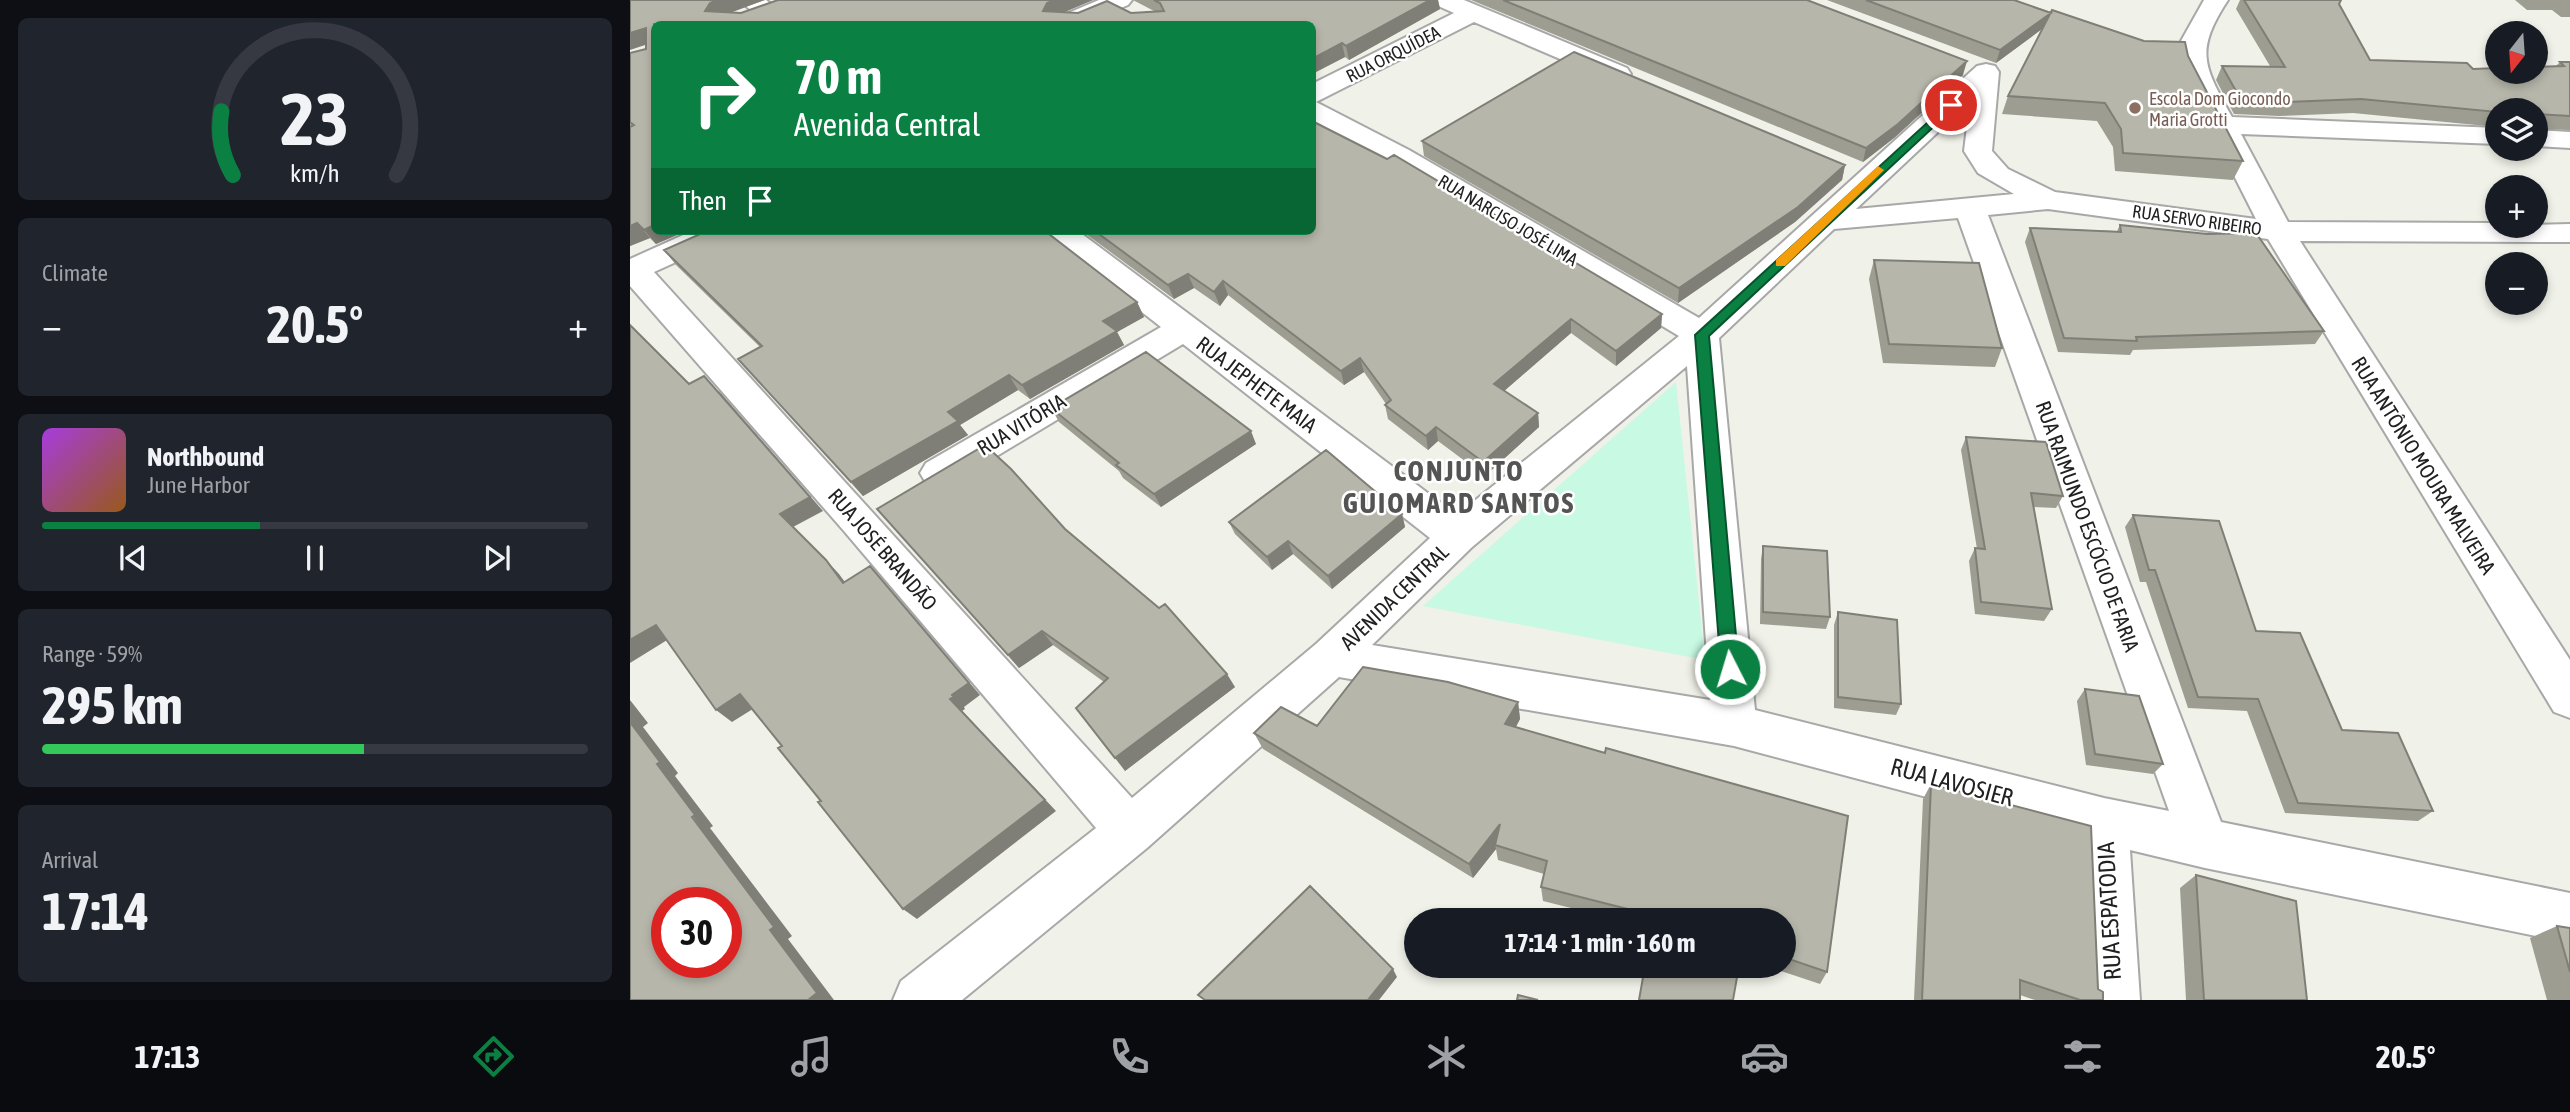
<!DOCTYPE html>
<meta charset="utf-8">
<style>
:root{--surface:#171b24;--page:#20242c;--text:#f1f3f6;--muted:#9ea1a6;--line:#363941;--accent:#0b8043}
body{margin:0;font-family:"Asap Condensed",sans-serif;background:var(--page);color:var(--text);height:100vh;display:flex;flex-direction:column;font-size:26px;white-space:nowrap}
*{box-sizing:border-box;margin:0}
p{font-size:23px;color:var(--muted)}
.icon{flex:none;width:38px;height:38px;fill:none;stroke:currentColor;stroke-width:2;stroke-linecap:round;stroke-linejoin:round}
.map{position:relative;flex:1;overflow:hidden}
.details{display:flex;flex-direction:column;gap:18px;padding:18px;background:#0d0f14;width:630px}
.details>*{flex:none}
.banner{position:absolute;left:21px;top:21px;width:665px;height:214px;border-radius:10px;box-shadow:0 4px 10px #0003;background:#0b8043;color:#fff;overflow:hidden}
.needle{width:46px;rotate:197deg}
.tools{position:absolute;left:1855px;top:21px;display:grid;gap:14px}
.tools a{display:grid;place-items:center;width:63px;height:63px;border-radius:50%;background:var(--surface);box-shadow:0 4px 10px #0003;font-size:35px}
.speed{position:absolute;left:21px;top:887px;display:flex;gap:14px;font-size:35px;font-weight:700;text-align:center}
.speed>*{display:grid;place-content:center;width:91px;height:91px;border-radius:50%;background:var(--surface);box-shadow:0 4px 10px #0003;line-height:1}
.speed .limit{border:10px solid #d22;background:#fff;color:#111}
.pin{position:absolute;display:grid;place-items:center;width:60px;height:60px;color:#fff;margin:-30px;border:4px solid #fff;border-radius:50%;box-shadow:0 2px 7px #0007}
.me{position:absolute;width:77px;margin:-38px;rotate:355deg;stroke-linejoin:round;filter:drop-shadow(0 0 5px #0008)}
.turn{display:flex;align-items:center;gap:24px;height:147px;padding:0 28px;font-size:32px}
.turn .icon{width:91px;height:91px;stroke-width:2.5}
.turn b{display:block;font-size:49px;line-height:60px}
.then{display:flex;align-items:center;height:66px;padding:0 28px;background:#0003;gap:14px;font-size:26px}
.big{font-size:52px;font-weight:700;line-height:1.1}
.details .tile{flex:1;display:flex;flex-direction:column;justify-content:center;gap:10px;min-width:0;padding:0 24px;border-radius:10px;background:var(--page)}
.details .dial{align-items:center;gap:0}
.dial svg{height:182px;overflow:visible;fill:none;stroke:var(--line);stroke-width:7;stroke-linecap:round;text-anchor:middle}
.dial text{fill:var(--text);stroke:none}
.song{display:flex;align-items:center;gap:21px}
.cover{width:84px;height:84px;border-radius:10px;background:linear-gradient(135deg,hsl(280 70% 55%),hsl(30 70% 35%))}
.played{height:7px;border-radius:4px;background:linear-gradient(90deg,var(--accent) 40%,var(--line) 40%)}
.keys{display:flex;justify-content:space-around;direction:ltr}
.heat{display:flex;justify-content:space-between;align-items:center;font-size:38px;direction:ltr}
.charge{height:10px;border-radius:5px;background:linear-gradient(90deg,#34c759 59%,var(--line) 0)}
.trip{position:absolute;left:774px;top:908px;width:392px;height:70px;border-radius:35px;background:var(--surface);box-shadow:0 4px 10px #0003;font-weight:700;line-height:70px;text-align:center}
.tab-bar{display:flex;height:112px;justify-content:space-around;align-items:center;background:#090b0e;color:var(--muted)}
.tab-bar .icon{width:49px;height:49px}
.tab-bar .active{color:var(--accent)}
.tab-bar b{font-size:32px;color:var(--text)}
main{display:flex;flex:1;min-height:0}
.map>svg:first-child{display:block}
.park{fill:#c7f9e3}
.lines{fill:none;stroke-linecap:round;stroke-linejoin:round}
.minor-casing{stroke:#a8a8a8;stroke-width:4}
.minor{fill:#fff;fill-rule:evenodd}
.wall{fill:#9d9d92}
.shaded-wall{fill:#807f77}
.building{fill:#b7b6aa;stroke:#807f77;stroke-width:2;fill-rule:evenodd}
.route{fill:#0b8043;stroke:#07532c;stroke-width:2}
.slow{fill:#f59e0b}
.education-dot{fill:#8d6e63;stroke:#fff;stroke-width:2.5}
.labels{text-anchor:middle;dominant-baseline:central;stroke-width:5;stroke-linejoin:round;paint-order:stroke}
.far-street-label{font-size:18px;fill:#212121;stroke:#fff}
.far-education-label{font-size:18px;fill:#785e54;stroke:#fff;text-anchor:start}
.street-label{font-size:21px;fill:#212121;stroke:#fff}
.near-street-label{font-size:24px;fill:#212121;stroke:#fff}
.district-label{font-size:28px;font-weight:bold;letter-spacing:2px;fill:#545454;stroke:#fff}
</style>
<main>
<section class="details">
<div class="tile dial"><svg viewBox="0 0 100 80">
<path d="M14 69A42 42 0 1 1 86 69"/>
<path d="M14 69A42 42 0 0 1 9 41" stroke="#0b8043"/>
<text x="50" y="56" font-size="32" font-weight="700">23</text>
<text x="50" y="72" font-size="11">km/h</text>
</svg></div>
<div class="tile"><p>Climate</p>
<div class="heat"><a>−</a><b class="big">20.5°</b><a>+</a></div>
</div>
<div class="tile">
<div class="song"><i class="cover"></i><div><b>Northbound</b><p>June Harbor</p></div></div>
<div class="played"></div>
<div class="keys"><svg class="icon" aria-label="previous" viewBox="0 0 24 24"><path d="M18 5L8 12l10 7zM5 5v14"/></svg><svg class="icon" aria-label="pause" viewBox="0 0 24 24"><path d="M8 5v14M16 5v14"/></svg><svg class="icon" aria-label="next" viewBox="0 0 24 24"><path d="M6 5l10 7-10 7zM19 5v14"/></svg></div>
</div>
<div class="tile"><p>Range · 59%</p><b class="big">295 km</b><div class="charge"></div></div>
<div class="tile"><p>Arrival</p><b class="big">17:14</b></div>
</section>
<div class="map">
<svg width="1940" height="1000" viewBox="0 0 1940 1000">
<rect width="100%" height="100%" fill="#f0f1e8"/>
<path class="park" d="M 1046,382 L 1075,660 L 793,606 Z"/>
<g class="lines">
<defs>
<path id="minor" d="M 108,0 L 136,0 L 166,24 L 139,24 Z
M 469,0 L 502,0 L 498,5 L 453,24 L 421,24 L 424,19 Z
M 802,0 L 834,0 L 997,68 L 1001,74 L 997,80 L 988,82 L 979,80 L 844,22 L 686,102 L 779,150 L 1069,318 L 1347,66 L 1356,64 L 1365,66 L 1369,72 L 1362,151 L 1378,169 L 1425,192 L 1626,219 L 1552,73 L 1551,41 L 1574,0 L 1598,0 C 1564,52 1574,66 1602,117 L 1867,128 L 1867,144 L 1611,134 L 1658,222 L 1867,223 L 1867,226 L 1940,224 L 1940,242 L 1670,241 L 1940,660 L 1940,718 L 1924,712 L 1638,239 L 1418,209 L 1358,215 L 1591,822 L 1940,893 L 1940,943 L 1575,868 L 1500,850 L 1510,1000 L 1456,1000 L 1451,838 L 1104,746 L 709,677 L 517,848 L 332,1000 L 263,1000 L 271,981 L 466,828 L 214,531 L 0,286 L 0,259 L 62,231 L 103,231 L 99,238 L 24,272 L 502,798 L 686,644 L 800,538 L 553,344 L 322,483 L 309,487 L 296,483 L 290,473 L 296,463 L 531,327 L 417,238 L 413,231 L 448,231 L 827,515 L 1049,336 L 759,162 L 682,120 L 682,84 L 824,13 L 806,5 ZM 1340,102 L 1334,151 L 1348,173 L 1384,194 L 1226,209 ZM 1328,218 L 1539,811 L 1474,798 L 1125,710 L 1089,338 L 1204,229 ZM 1057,366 L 1080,700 L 742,645 L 841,548 Z
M 1906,130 L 1940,132 L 1940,148 L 1906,146 Z"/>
</defs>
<use href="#minor" class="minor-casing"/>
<use href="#minor" class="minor"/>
</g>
<path class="wall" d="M 0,0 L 135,0 L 101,12 L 111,13 L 148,0 L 463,0 L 434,12 L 448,13 L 501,13 L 524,11 L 503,0 L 808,0 L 810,9 L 719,60 L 715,57 L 682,74 L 682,24 L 24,24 L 24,231 L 56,231 L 26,244 L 20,238 L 0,246 L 0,53 L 16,49 L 16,45 Z
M 841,0 L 1177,0 L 1333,75 L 1264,138 L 1233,162 Z
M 1197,0 L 1384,0 L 1558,56 L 1613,161 L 1603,180 L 1485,171 L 1483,147 L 1467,121 L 1372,114 L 1378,96 L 1412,29 L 1366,63 Z
M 1610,0 L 1711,0 L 1709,4 L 1740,60 L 1843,69 L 1926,66 L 1930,62 L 1940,62 L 1940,130 L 1906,129 L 1906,110 L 1867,110 L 1867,127 L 1723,113 L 1649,116 L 1604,114 L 1586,80 L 1592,66 L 1640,66 L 1606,9 Z
M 1885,0 L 1940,0 L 1940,17 L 1931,17 L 1922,10 L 1897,10 Z
M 792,141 L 1215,165 L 1212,180 L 1165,222 L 1048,303 L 794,156 Z
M 1490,225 L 1694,331 L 1685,344 L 1503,350 L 1500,355 L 1428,352 L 1395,242 L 1400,228 L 1487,231 Z
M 452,231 L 682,231 L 1032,314 L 1031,328 L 986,366 L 941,333 L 874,391 L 908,413 L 909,427 L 855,476 L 808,441 L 798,450 L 758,419 L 755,405 L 756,404 L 734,372 L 714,385 L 598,295 L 590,306 L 564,288 L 544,299 Z
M 34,250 L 507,302 L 514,317 L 487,332 L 494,345 L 400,399 L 388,390 L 330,425 L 338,435 L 233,496 L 108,359 L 130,347 L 46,265 Z
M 1244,260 L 1372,348 L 1365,367 L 1253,363 L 1239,279 Z
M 421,408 L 626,444 L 531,507 L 493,478 L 489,471 L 429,422 Z
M 1336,437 L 1433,496 L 1426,508 L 1404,507 L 1422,609 L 1414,621 L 1345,614 L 1339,561 L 1345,548 L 1347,549 L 1331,450 Z
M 247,509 L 435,529 L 605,687 L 495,771 L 474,682 L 423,645 L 389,668 Z
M 772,514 L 775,527 L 702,589 L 663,554 L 642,570 L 605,534 L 599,522 Z
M 1503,515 L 1626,631 L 1712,730 L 1803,811 L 1788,821 L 1655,813 L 1617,711 L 1558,708 L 1516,582 L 1510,582 L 1495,527 Z
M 1133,546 L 1200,617 L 1196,629 L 1130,624 L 1131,559 Z
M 1208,612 L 1271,704 L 1266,715 L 1204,708 L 1204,625 Z
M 733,667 L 818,682 L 888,702 L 890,719 L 886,727 L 975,753 L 976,748 L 1218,816 L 1197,972 L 1190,984 L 1136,966 L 1153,966 L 1153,920 L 989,920 L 913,901 L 911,887 L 914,874 L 868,860 L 866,849 L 843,878 L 633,749 L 624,733 L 651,707 L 687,726 Z
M 1455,689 L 1533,764 L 1523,774 L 1456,765 L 1447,701 Z
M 1301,784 L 1468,989 L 1473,1000 L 1405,1000 L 1390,995 L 1390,1000 L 1284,1000 L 1293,799 Z
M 1566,875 L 1677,1000 L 1556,1000 L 1550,888 Z
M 1927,926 L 1940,928 L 1940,1000 L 1917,1000 L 1900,938 Z"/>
<path class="shaded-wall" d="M 88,0 L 135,0 L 89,17 L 75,11 L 80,3 Z
M 425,0 L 463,0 L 423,17 L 413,11 L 417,3 Z
M 800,0 L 808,0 L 810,9 L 719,60 L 716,46 Z
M 1421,13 L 1416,26 L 1366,63 L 1370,50 Z
M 16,28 L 24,42 L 0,50 L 0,33 Z
M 712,43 L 715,57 L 682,74 L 682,59 Z
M 1337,61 L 1333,75 L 1264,138 L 1233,162 L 1236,148 Z
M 1215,165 L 1212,180 L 1165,222 L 1048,303 L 1049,288 Z
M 7,223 L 20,238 L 0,246 L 0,226 Z
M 24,225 L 24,231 L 56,231 L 26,244 L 14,230 Z
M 558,274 L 564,288 L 544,299 L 538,285 Z
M 593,281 L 598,295 L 590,306 L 584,292 Z
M 507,302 L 514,317 L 487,332 L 494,345 L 400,399 L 392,385 L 473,321 Z
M 1032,314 L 1031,328 L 986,366 L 986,351 Z
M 941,319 L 941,333 L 866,398 L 864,384 Z
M 730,358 L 734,372 L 714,385 L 711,371 Z
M 379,375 L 388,390 L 330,425 L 338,435 L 233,496 L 221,482 L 318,412 Z
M 88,390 L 193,511 L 163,527 L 150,514 Z
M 908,413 L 909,427 L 855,476 L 853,462 Z
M 806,427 L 808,441 L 798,450 L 796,436 Z
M 621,431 L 626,444 L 531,507 L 524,494 Z
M 772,514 L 775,527 L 702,589 L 698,576 Z
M 658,541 L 663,554 L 642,570 L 637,557 Z
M 196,560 L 209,574 L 226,597 L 213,583 Z
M 240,566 L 350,695 L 334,707 L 335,709 L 332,711 L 426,811 L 287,919 L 273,909 L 320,699 Z
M 26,625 L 42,637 L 0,663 L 0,640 Z
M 412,631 L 423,645 L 389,668 L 378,655 Z
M 597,674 L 605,687 L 495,771 L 485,758 Z
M 110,694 L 126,707 L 102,722 L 86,710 Z
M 0,700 L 18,723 L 13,727 L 48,773 L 45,776 L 83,826 L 80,828 L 162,936 L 158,939 L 204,1000 L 178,1000 L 140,930 L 27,764 L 0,722 Z
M 888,702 L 890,719 L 878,741 L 875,724 Z
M 870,824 L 865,845 L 866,849 L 843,878 L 839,864 Z
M 763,969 L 767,977 L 749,1000 L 738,1000 Z"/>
<path class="building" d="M 0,0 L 88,0 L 80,3 L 75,11 L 111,13 L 148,0 L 425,0 L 417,3 L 413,11 L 448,13 L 477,1 L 501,13 L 534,11 L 530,3 L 524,0 L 800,0 L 716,46 L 712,43 L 682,59 L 682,24 L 24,24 L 24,225 L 14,230 L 7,223 L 0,226 L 0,127 L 4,125 L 0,122 L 0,53 L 16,49 L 16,28 L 0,33 Z
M 873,0 L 1177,0 L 1337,61 L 1268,124 L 1236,148 Z
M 1236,0 L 1384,0 L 1421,13 L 1370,50 Z
M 1614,0 L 1711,0 L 1709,4 L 1740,60 L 1837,63 L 1843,69 L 1867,68 L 1867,72 L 1906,72 L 1906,67 L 1934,66 L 1930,62 L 1940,62 L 1940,116 L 1906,114 L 1906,110 L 1867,110 L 1867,112 L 1731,99 L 1657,102 L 1611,100 L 1592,66 L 1655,67 Z
M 1422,10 L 1514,41 L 1555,42 L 1558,56 L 1613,161 L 1493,153 L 1491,129 L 1475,103 L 1378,96 Z
M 944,52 L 1215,165 L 1168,207 L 1049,288 L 792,141 Z
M 682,121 L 757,159 L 764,155 L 1032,314 L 986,351 L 941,319 L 864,384 L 908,413 L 853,462 L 806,427 L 796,436 L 755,405 L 761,400 L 730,358 L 711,371 L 593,281 L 584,292 L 558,274 L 538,285 L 465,231 L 682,231 Z
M 1490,225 L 1577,234 L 1626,233 L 1694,331 L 1506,337 L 1507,341 L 1434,338 L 1400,228 L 1491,232 Z
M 77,231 L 415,231 L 507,302 L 473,321 L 487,331 L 392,385 L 379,375 L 318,412 L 328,421 L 221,482 L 108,359 L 132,346 L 34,250 Z
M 1244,260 L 1349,263 L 1372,348 L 1259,344 Z
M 0,325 L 59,384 L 74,376 L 180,497 L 150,514 L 196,560 L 213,583 L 240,566 L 339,683 L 322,695 L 324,697 L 320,699 L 415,800 L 273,909 L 188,802 L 191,801 L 148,748 L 152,746 L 110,694 L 86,710 L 26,625 L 0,640 Z
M 516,352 L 621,431 L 524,494 L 486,465 L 489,463 L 421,408 Z
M 1336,437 L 1416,442 L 1433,496 L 1401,493 L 1422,609 L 1351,602 L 1345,548 L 1355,549 Z
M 355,445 L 381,469 L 435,529 L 529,608 L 535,604 L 597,674 L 485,758 L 446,708 L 478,678 L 412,631 L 378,655 L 247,509 Z
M 696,450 L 772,514 L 698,576 L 658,541 L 637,557 L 599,522 Z
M 1503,515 L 1589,521 L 1626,631 L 1670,633 L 1712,730 L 1768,733 L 1803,811 L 1668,803 L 1628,699 L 1568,697 L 1525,570 L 1519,570 Z
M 1133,546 L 1197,551 L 1200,617 L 1133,612 Z
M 1208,612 L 1267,620 L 1271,704 L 1208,697 Z
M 733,667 L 818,682 L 888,702 L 875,724 L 975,753 L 976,748 L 1218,816 L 1197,972 L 1153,957 L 1153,920 L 1024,920 L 1025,916 L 911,887 L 917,861 L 865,845 L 870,824 L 839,864 L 624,733 L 651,707 L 687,726 Z
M 1455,689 L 1509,696 L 1533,764 L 1465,754 Z
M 0,722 L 30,762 L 27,764 L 65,815 L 62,817 L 144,927 L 140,930 L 187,993 L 178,1000 L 0,1000 ZM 37,903 L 96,903 L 96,962 L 37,962 Z
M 1301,784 L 1461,826 L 1468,989 L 1473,992 L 1473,1000 L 1450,1000 L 1390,980 L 1390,1000 L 1292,1000 Z
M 1566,875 L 1666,901 L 1677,1000 L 1574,1000 Z
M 680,886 L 763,969 L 738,1000 L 575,1000 L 568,995 Z
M 1927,926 L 1940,928 L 1940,972 Z
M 1015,966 L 1109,966 L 1103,1000 L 1009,1000 Z
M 888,995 L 908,1000 L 887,1000 Z"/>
<path class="route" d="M 1321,101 L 1326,105 L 1325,107 L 1079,336 L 1109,669 L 1106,675 L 1100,677 L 1094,675 L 1091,669 L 1065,335 Z"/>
<path class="slow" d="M 1248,166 L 1254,170 L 1252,172 L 1155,266 L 1146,266 L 1146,260 Z"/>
<circle class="education-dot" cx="1505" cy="108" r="7"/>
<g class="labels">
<g class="far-street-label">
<text transform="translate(763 54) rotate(-27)">RUA ORQUÍDEA</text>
<text transform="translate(878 220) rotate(31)">RUA NARCISO JOSÉ LIMA</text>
<text transform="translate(1567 220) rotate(8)">RUA SERVO RIBEIRO</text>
</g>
<g class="far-education-label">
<text x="1519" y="98">Escola Dom Giocondo<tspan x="1519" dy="21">Maria Grotti</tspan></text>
</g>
<g class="street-label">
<text transform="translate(627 384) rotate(37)">RUA JEPHETE MAIA</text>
<text transform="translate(391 424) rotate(-31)">RUA VITÓRIA</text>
<text transform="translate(1794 465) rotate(58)">RUA ANTÔNIO MOURA MALVEIRA</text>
<text transform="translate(1458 526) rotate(70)">RUA RAIMUNDO ESCÓCIO DE FARIA</text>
<text transform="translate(253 549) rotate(49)">RUA JOSÉ BRANDÃO</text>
<text transform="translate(764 597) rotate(-44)">AVENIDA CENTRAL</text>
</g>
<g class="near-street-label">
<text transform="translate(1322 782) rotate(15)">RUA LAVOSIER</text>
<text transform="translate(1479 911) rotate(-93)">RUA ESPATODIA</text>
</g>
<g class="district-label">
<text x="829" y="471">CONJUNTO<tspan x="829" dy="32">GUIOMARD SANTOS</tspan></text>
</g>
</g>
</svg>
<div class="tools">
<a><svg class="needle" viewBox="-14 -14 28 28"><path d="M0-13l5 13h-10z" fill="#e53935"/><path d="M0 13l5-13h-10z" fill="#9ea1a6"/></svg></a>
<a><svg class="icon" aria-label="layers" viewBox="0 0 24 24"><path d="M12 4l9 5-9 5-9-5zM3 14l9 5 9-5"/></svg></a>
<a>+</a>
<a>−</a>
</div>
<div class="speed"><div class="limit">30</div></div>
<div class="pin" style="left:1321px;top:105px;background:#d93025"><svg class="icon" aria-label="arrive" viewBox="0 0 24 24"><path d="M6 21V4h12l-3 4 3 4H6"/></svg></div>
<svg class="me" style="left:1100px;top:669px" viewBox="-20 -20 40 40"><circle r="17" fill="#0b8043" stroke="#fff" stroke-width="3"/><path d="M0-11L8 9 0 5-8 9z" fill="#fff"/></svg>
<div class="trip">17:14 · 1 min · 160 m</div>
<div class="banner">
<div class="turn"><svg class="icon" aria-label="right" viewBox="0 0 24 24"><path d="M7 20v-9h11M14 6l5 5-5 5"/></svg><div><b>70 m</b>Avenida Central</div></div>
<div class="then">Then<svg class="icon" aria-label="arrive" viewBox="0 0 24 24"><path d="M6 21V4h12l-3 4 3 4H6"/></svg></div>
</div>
</div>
</main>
<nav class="tab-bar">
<b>17:13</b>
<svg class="icon active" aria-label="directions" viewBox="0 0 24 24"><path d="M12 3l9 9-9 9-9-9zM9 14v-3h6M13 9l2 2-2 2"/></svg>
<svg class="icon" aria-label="music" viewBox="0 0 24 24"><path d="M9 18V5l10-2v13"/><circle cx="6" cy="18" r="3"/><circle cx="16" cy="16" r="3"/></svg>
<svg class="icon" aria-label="phone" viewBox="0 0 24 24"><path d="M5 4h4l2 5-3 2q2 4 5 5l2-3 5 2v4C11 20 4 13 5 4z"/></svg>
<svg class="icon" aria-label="climate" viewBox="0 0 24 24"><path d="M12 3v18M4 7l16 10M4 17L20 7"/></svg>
<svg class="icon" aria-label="car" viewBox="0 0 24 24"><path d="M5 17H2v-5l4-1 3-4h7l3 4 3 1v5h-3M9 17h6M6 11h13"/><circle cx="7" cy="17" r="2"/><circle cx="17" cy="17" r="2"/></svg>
<svg class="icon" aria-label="filters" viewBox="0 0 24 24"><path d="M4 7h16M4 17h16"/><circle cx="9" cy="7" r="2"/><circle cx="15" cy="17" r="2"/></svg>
<b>20.5°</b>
</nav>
